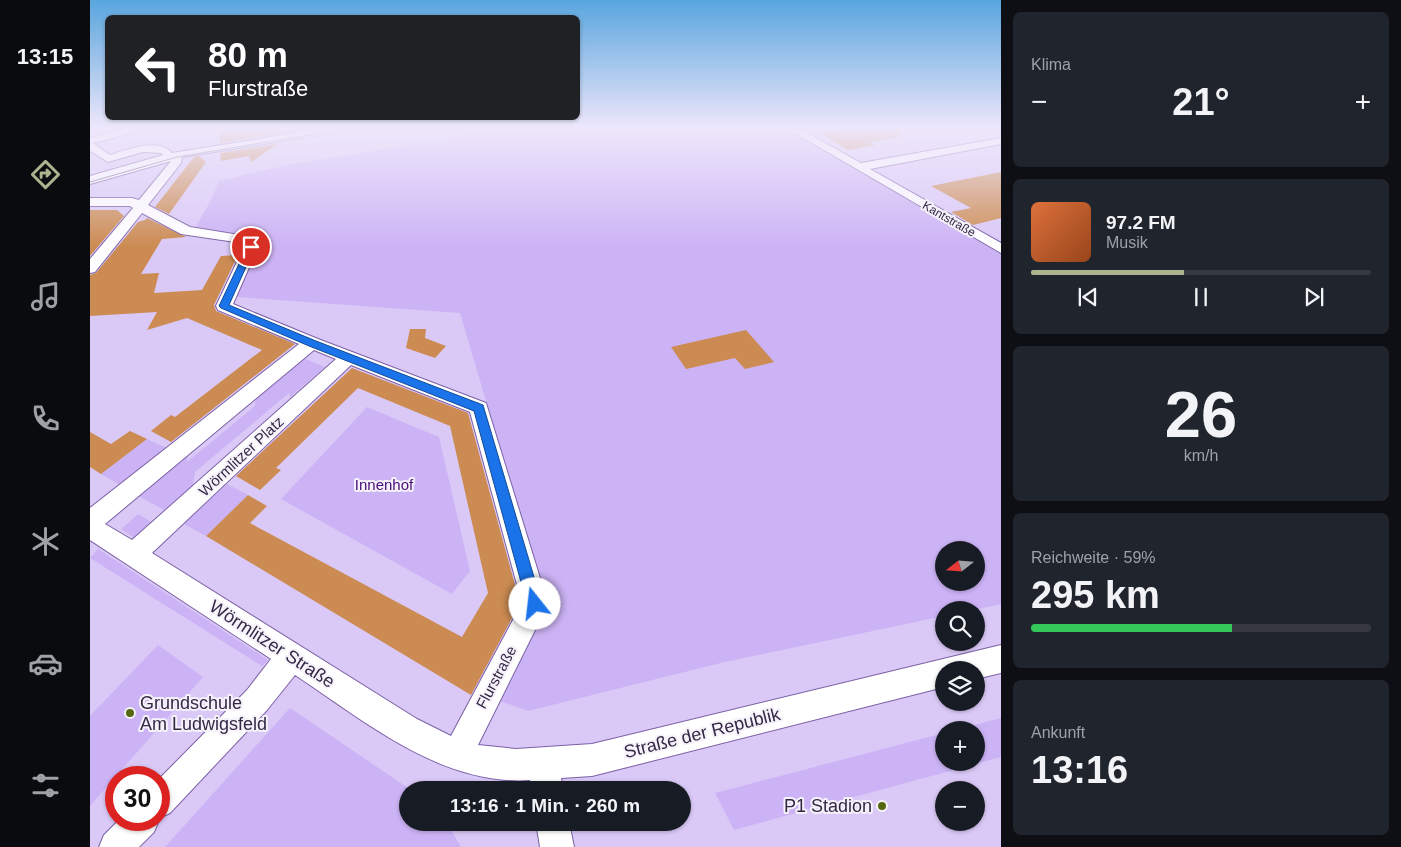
<!DOCTYPE html>
<html lang="de">
<meta charset="utf-8">
<style>
:root{--surface:#171b24;--page:#20242c;--text:#f1f3f6;--muted:#9ea1a6;--line:#363941;--accent:#abb48f}
body{margin:0;font-family:Arial,sans-serif;background:var(--page);color:var(--text);height:100vh;display:flex;flex-direction:column;font-size:19px;white-space:nowrap}
*{box-sizing:border-box;margin:0}
p{font-size:16px;color:var(--muted)}
.icon{flex:none;width:28px;height:28px;fill:none;stroke:currentColor;stroke-width:2;stroke-linecap:round;stroke-linejoin:round}
.map{position:relative;flex:1;overflow:hidden}
.sheet{display:flex;flex-direction:column;gap:12px;padding:12px;background:#0d0f14;width:400px}
.sheet>*{flex:none}
.top-card{position:absolute;left:15px;top:15px;width:475px;height:105px;border-radius:8px;box-shadow:0 1px 4px #0004;background:#202124;color:#fff;overflow:hidden}
.needle{width:32px;rotate:253deg}
.buttons{position:absolute;left:845px;top:541px;display:grid;gap:10px}
.buttons a{display:grid;place-items:center;width:50px;height:50px;border-radius:50%;background:var(--surface);box-shadow:0 1px 4px #0004;font-size:25px}
.speed{position:absolute;left:15px;top:766px;display:flex;gap:10px;font-size:25px;font-weight:700;text-align:center}
.speed>*{display:grid;place-content:center;width:65px;height:65px;border-radius:50%;background:var(--surface);box-shadow:0 1px 4px #0004;line-height:1}
.speed .limit{border:8px solid #d22;background:#fff;color:#111}
.pin{position:absolute;display:grid;place-items:center;width:42px;height:42px;color:#fff;margin:-21px;border:2px solid #fff;border-radius:50%;box-shadow:0 1px 5px #0007}
.me{position:absolute;width:55px;margin:-28px;rotate:344deg;stroke-linejoin:round;filter:drop-shadow(0 0 4px #0008)}
.turn{display:flex;align-items:center;gap:18px;height:105px;padding:0 20px;font-size:22px}
.turn .icon{width:65px;height:65px;stroke-width:2.5}
.turn b{display:block;font-size:35px;line-height:42px}
.big{font-size:38px;font-weight:600;line-height:1.1}
.sheet .card{flex:1;display:flex;flex-direction:column;justify-content:center;gap:8px;min-width:0;padding:0 18px;border-radius:8px;background:var(--page)}
.sheet .dial{align-items:center;gap:0}
.dial b{font-size:65px;line-height:1}
.song{display:flex;align-items:center;gap:15px}
.cover{width:60px;height:60px;border-radius:8px;background:linear-gradient(135deg,hsl(20 70% 55%),hsl(20 70% 35%))}
.played{height:5px;border-radius:2px;background:linear-gradient(90deg,var(--accent) 45%,var(--line) 45%)}
.keys{display:flex;justify-content:space-around;direction:ltr}
.heat{display:flex;justify-content:space-between;align-items:center;font-size:28px;direction:ltr}
.charge{height:8px;border-radius:4px;background:linear-gradient(90deg,#34c759 59%,var(--line) 0)}
.trip{position:absolute;left:309px;top:781px;width:292px;height:50px;border-radius:25px;background:var(--surface);box-shadow:0 1px 4px #0004;font-weight:600;line-height:50px;text-align:center}
main{display:flex;flex:1;min-height:0}
.dock{display:flex;flex-direction:column;width:90px;justify-content:space-around;align-items:center;background:#090b0e;color:var(--muted)}
.dock .icon{width:35px;height:35px}
.dock .active{color:var(--accent)}
.dock b{font-size:22px;color:var(--text)}
.map>svg:first-child{display:block}
.green{fill:#ccb3f5;fill-rule:evenodd}
.building{fill:#cc8b52}
.lines{fill:none;stroke-linecap:round;stroke-linejoin:round}
.minor-casing{stroke:#7b60a5;stroke-width:2}
.minor{fill:#fff;fill-rule:evenodd}
.tram{stroke:#76688c;stroke-width:1}
.route{fill:#1a73e8;stroke:#114b97}
.poi-dot{fill:#556711;stroke:#f5f2fa;stroke-width:2}
.labels{text-anchor:middle;dominant-baseline:central;stroke-width:4;stroke-linejoin:round;paint-order:stroke}
.far-street-label{font-size:12px;fill:#342846;stroke:#f5f2fa}
.street-label{font-size:15px;fill:#342846;stroke:#f5f2fa}
.park-label{font-size:15px;fill:#470b7a;stroke:#f5f2fa}
.near-street-label{font-size:18px;fill:#342846;stroke:#f5f2fa}
.near-poi-label{font-size:18px;fill:#342846;stroke:#f5f2fa;text-anchor:start}
</style>
<main>
<nav class="dock">
<b>13:15</b>
<svg class="icon active" aria-label="directions" viewBox="0 0 24 24"><path d="M12 3l9 9-9 9-9-9zM9 14v-3h6M13 9l2 2-2 2"/></svg>
<svg class="icon" aria-label="music" viewBox="0 0 24 24"><path d="M9 18V5l10-2v13"/><circle cx="6" cy="18" r="3"/><circle cx="16" cy="16" r="3"/></svg>
<svg class="icon" aria-label="phone" viewBox="0 0 24 24"><path d="M5 4h4l2 5-3 2q2 4 5 5l2-3 5 2v4C11 20 4 13 5 4z"/></svg>
<svg class="icon" aria-label="climate" viewBox="0 0 24 24"><path d="M12 3v18M4 7l16 10M4 17L20 7"/></svg>
<svg class="icon" aria-label="car" viewBox="0 0 24 24"><path d="M5 17H2v-5l4-1 3-4h7l3 4 3 1v5h-3M9 17h6M6 11h13"/><circle cx="7" cy="17" r="2"/><circle cx="17" cy="17" r="2"/></svg>
<svg class="icon" aria-label="filters" viewBox="0 0 24 24"><path d="M4 7h16M4 17h16"/><circle cx="9" cy="7" r="2"/><circle cx="15" cy="17" r="2"/></svg>
</nav>
<div class="map">
<svg width="911" height="847" viewBox="0 0 911 847">
<rect width="100%" height="100%" fill="#dac9f7"/>
<path class="green" d="M 415,129 L 698,129 L 911,254 L 911,604 L 883,610 L 854,610 L 854,616 L 635,662 L 438,711 L 402,698 L 457,607 L 370,313 L 147,297 L 168,243 L 164,238 L 106,227 L 121,200 L 129,181 L 192,166 ZM 854,550 L 886,550 L 886,582 L 854,582 Z
M 211,357 L 235,367 L 200,397 L 199,393 L 105,472 L 103,485 L 74,510 L 45,494 L 98,451 L 97,462 L 165,406 L 166,395 Z
M 277,407 L 349,437 L 380,571 L 362,594 L 191,499 Z
M 57,439 L 77,448 L 30,485 L 11,474 Z
M 137,484 L 158,495 L 116,536 L 94,524 Z
M 48,514 L 68,526 L 45,538 L 31,529 Z
M 8,549 L 178,660 L 172,666 L 0,558 Z
M 68,645 L 113,677 L 0,806 L 0,716 Z
M 200,708 L 321,790 L 318,790 L 318,822 L 357,823 L 371,847 L 75,847 Z
M 911,718 L 911,757 L 644,830 L 625,793 L 854,733 L 854,762 L 886,762 L 886,730 L 866,730 Z"/>
<path class="building" d="M 136,129 L 210,129 L 206,131 L 130,143 L 129,130 Z
M 758,129 L 810,129 L 811,137 L 779,142 L 785,145 L 758,150 L 729,133 Z
M 188,144 L 161,162 L 159,156 L 131,161 L 130,153 Z
M 109,156 L 116,162 L 79,214 L 65,207 L 104,157 Z
M 911,172 L 911,218 L 883,225 L 861,212 L 881,208 L 841,186 Z
M 0,210 L 27,210 L 34,216 L 0,256 Z
M 57,218 L 96,237 L 72,239 L 51,274 L 69,273 L 64,293 L 112,290 L 131,256 L 148,255 L 124,305 L 126,311 L 205,344 L 81,442 L 61,431 L 81,415 L 85,417 L 172,350 L 97,318 L 57,330 L 67,312 L 0,316 L 0,275 L 6,273 L 48,222 L 55,220 Z
M 320,329 L 336,329 L 335,338 L 356,346 L 345,358 L 316,348 Z
M 656,330 L 684,362 L 655,369 L 645,358 L 596,369 L 581,347 Z
M 262,368 L 378,413 L 430,603 L 381,695 L 116,536 L 158,495 L 177,506 L 160,523 L 372,637 L 398,593 L 360,426 L 268,388 L 186,468 L 191,470 L 170,490 L 146,476 Z
M 40,431 L 57,439 L 11,474 L 0,467 L 0,432 L 21,444 Z"/>
<g class="lines">
<defs>
<path id="minor" d="M 35,129 L 51,129 L 50,131 L 3,143 L 20,155 C 36,150 69,137 82,153 L 230,129 L 254,129 L 249,132 L 92,157 L 91,163 L 58,205 L 100,227 L 162,237 L 168,247 L 143,304 L 228,339 L 396,403 L 458,604 L 388,745 L 426,749 L 502,744 L 911,645 L 911,673 L 886,679 L 886,670 L 854,670 L 854,687 L 502,776 L 471,778 L 473,790 L 441,790 L 440,780 C 351,786 275,721 205,675 L 177,710 L 80,813 L 69,818 L 69,779 L 157,690 L 181,659 L 0,540 L 0,508 L 209,344 L 128,310 L 126,306 L 154,247 L 152,243 L 91,234 L 52,213 L 5,272 L 0,273 L 0,259 L 43,208 L 40,206 L 0,206 L 0,198 L 42,198 L 49,200 L 81,161 L 0,184 L 0,176 L 73,155 L 71,153 L 53,152 L 18,162 L 0,151 L 0,138 ZM 224,350 L 246,359 L 42,540 L 15,524 ZM 261,365 L 380,412 L 432,603 L 361,736 L 327,719 L 62,553 Z
M 698,129 L 710,129 L 771,163 L 911,138 L 911,144 L 780,169 L 911,243 L 911,253 Z
M 29,820 L 69,820 L 64,832 L 49,847 L 9,847 L 14,835 Z
M 446,822 L 479,822 L 484,847 L 450,847 Z"/>
</defs>
<use href="#minor" class="minor-casing"/>
<use href="#minor" class="minor"/>
<path class="tram" d="M 0,182 L 87,157 L 256,129"/>
</g>
<linearGradient id="sky" x2="0" y2="1"><stop stop-color="#59a5de"/><stop offset="0.52" stop-color="#eee7fb"/><stop offset="1" stop-color="#eee7fb" stop-opacity="0"/></linearGradient>
<rect width="911" height="247" fill="url(#sky)"/>
<path class="route" d="M 161,244 L 165,247 L 139,305 L 226,341 L 393,405 L 452,604 L 450,609 L 445,612 L 439,609 L 437,604 L 384,411 L 219,346 L 131,308 L 129,306 L 157,247 Z"/>
<g class="poi-dot">
<circle cx="40" cy="713" r="5"/>
<circle cx="792" cy="806" r="5"/>
</g>
<g class="labels">
<g class="far-street-label">
<text transform="translate(859 219) rotate(30)">Kantstraße</text>
</g>
<g class="street-label">
<text transform="translate(151 456) rotate(-43)">Wörmlitzer Platz</text>
<text transform="translate(406 677) rotate(-62)">Flurstraße</text>
</g>
<g class="park-label">
<text x="294" y="484">Innenhof</text>
</g>
<g class="near-street-label">
<text transform="translate(182 644) rotate(33)">Wörmlitzer Straße</text>
<text transform="translate(612 733) rotate(-14)">Straße der Republik</text>
</g>
<g class="near-poi-label">
<text x="50" y="703">Grundschule<tspan x="50" dy="21">Am Ludwigsfeld</tspan></text>
<text x="782" y="806" text-anchor="end">P1 Stadion</text>
</g>
</g>
</svg>
<div class="buttons">
<a><svg class="needle" viewBox="-14 -14 28 28"><path d="M0-13l5 13h-10z" fill="#e53935"/><path d="M0 13l5-13h-10z" fill="#9ea1a6"/></svg></a>
<a><svg class="icon" aria-label="search" viewBox="0 0 24 24"><circle cx="10" cy="10" r="6"/><path d="M15 15l6 6"/></svg></a>
<a><svg class="icon" aria-label="layers" viewBox="0 0 24 24"><path d="M12 4l9 5-9 5-9-5zM3 14l9 5 9-5"/></svg></a>
<a>+</a>
<a>−</a>
</div>
<div class="speed"><div class="limit">30</div></div>
<div class="pin" style="left:161px;top:247px;background:#d93025"><svg class="icon" aria-label="arrive" viewBox="0 0 24 24"><path d="M6 21V4h12l-3 4 3 4H6"/></svg></div>
<svg class="me" style="left:445px;top:604px" viewBox="-20 -20 40 40"><circle r="19" fill="#fff"/><path d="M0-13L10 11 0 6-10 11z" fill="#1a73e8"/></svg>
<div class="trip">13:16 · 1 Min. · 260 m</div>
<div class="top-card">
<div class="turn"><svg class="icon" aria-label="left" viewBox="0 0 24 24"><path d="M17 20v-9H6M10 6l-5 5 5 5"/></svg><div><b>80 m</b>Flurstraße</div></div>
</div>
</div>
<section class="sheet">
<div class="card"><p>Klima</p>
<div class="heat"><a>−</a><b class="big">21°</b><a>+</a></div>
</div>
<div class="card">
<div class="song"><i class="cover"></i><div><b>97.2 FM</b><p>Musik</p></div></div>
<div class="played"></div>
<div class="keys"><svg class="icon" aria-label="previous" viewBox="0 0 24 24"><path d="M18 5L8 12l10 7zM5 5v14"/></svg><svg class="icon" aria-label="pause" viewBox="0 0 24 24"><path d="M8 5v14M16 5v14"/></svg><svg class="icon" aria-label="next" viewBox="0 0 24 24"><path d="M6 5l10 7-10 7zM19 5v14"/></svg></div>
</div>
<div class="card dial"><b>26</b><p>km/h</p></div>
<div class="card"><p>Reichweite · 59%</p><b class="big">295 km</b><div class="charge"></div></div>
<div class="card"><p>Ankunft</p><b class="big">13:16</b></div>
</section>
</main>
